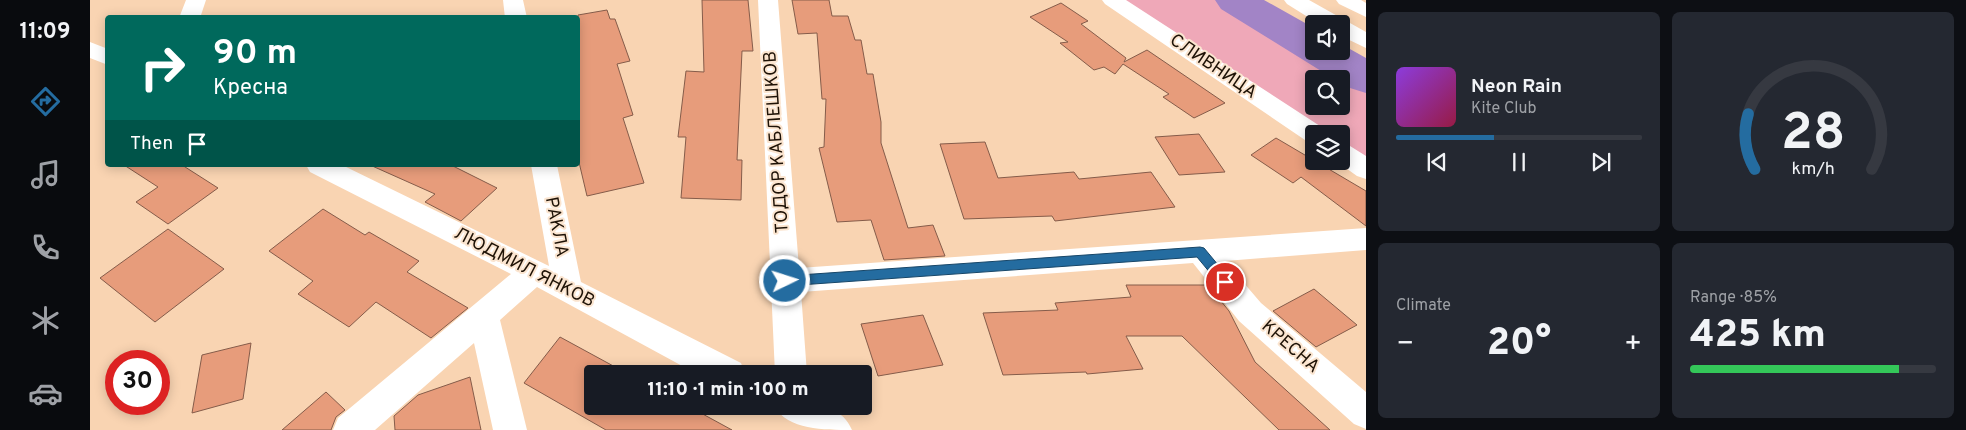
<!DOCTYPE html>
<meta charset="utf-8">
<style>
:root{--surface:#171b24;--page:#242831;--text:#f1f3f6;--muted:#9ea1a6;--line:#363941;--accent:#246ca0}
body{margin:0;font-family:Overpass,sans-serif;background:var(--page);color:var(--text);height:100vh;display:flex;flex-direction:column;font-size:19px;white-space:nowrap}
*{box-sizing:border-box;margin:0}
p{font-size:16px;color:var(--muted)}
.icon{flex:none;width:28px;height:28px;fill:none;stroke:currentColor;stroke-width:2;stroke-linecap:round;stroke-linejoin:round}
.map{position:relative;flex:1;overflow:hidden}
.drawer{display:flex;flex-direction:column;gap:12px;padding:12px;background:#0d0f14;width:600px}
.drawer>*{flex:none}
.hud{position:absolute;left:15px;top:15px;width:475px;height:152px;border-radius:5px;box-shadow:0 2px 12px #0003;background:#00695c;color:#fff;overflow:hidden}
.controls{position:absolute;left:1215px;top:15px;display:grid;gap:10px}
.controls a{display:grid;place-items:center;width:45px;height:45px;border-radius:5px;background:var(--surface);box-shadow:0 2px 12px #0003;font-size:25px}
.speed{position:absolute;left:15px;top:350px;display:flex;gap:10px;font-size:25px;font-weight:700;text-align:center}
.speed>*{display:grid;place-content:center;width:65px;height:65px;border-radius:50%;background:var(--surface);box-shadow:0 2px 12px #0003;line-height:1}
.speed .limit{border:8px solid #d22;background:#fff;color:#111}
.pin{position:absolute;display:grid;place-items:center;width:42px;height:42px;color:#fff;margin:-21px;border:2px solid #fff;border-radius:50%;box-shadow:0 1px 5px #0007}
.me{position:absolute;width:55px;margin:-28px;rotate:86deg;stroke-linejoin:round;filter:drop-shadow(0 0 4px #0008)}
.turn{display:flex;align-items:center;gap:18px;height:105px;padding:0 25px;font-size:22px}
.turn .icon{width:65px;height:65px;stroke-width:2.5}
.turn b{display:block;font-size:35px;line-height:42px}
.then{display:flex;align-items:center;height:48px;padding:0 25px;background:#0003;gap:10px;font-size:19px}
.big{font-size:38px;font-weight:800;line-height:1.1}
.drawer .card{flex:1;display:flex;flex-direction:column;justify-content:center;gap:8px;min-width:0;padding:0 18px;border-radius:8px;background:var(--page)}
.drawer .dial{align-items:center;gap:0}
.dial svg{height:130px;overflow:visible;fill:none;stroke:var(--line);stroke-width:7;stroke-linecap:round;text-anchor:middle}
.dial text{fill:var(--text);stroke:none}
.song{display:flex;align-items:center;gap:15px}
.cover{width:60px;height:60px;border-radius:8px;background:linear-gradient(135deg,hsl(270 70% 55%),hsl(340 70% 35%))}
.played{height:5px;border-radius:2px;background:linear-gradient(90deg,var(--accent) 40%,var(--line) 40%)}
.keys{display:flex;justify-content:space-around;direction:ltr}
.heat{display:flex;justify-content:space-between;align-items:center;font-size:28px;direction:ltr}
.charge{height:8px;border-radius:4px;background:linear-gradient(90deg,#34c759 85%,var(--line) 0)}
.drawer .tiles{flex:1;display:grid;gap:12px;grid-template-columns:repeat(2,1fr)}
.trip{position:absolute;left:494px;top:365px;width:288px;height:50px;border-radius:5px;background:var(--surface);box-shadow:0 2px 12px #0003;font-weight:800;line-height:50px;text-align:center}
main{display:flex;flex:1;min-height:0}
.tab-bar{display:flex;flex-direction:column;width:90px;justify-content:space-around;align-items:center;background:#090b0e;color:var(--muted)}
.tab-bar .icon{width:35px;height:35px}
.tab-bar .active{color:var(--accent)}
.tab-bar b{font-size:22px;color:var(--text)}
.map>svg:first-child{display:block}
.green{fill:#efa8b8;fill-rule:evenodd}
.lines{fill:none;stroke-linecap:round;stroke-linejoin:round}
.river{fill:#a284c6;fill-rule:evenodd}
.building{fill:#e79c7b;stroke:#855c4a}
.minor{fill:#fff;fill-rule:evenodd}
.route{fill:#246ca0;stroke:#174668}
.labels{text-anchor:middle;dominant-baseline:central;stroke-width:4;stroke-linejoin:round;paint-order:stroke}
.street-label{font-size:18px;fill:#1e1206;stroke:#fbe5d0}
</style>
<main>
<nav class="tab-bar">
<b>11:09</b>
<svg class="icon active" aria-label="directions" viewBox="0 0 24 24"><path d="M12 3l9 9-9 9-9-9zM9 14v-3h6M13 9l2 2-2 2"/></svg>
<svg class="icon" aria-label="music" viewBox="0 0 24 24"><path d="M9 18V5l10-2v13"/><circle cx="6" cy="18" r="3"/><circle cx="16" cy="16" r="3"/></svg>
<svg class="icon" aria-label="phone" viewBox="0 0 24 24"><path d="M5 4h4l2 5-3 2q2 4 5 5l2-3 5 2v4C11 20 4 13 5 4z"/></svg>
<svg class="icon" aria-label="climate" viewBox="0 0 24 24"><path d="M12 3v18M4 7l16 10M4 17L20 7"/></svg>
<svg class="icon" aria-label="car" viewBox="0 0 24 24"><path d="M5 17H2v-5l4-1 3-4h7l3 4 3 1v5h-3M9 17h6M6 11h13"/><circle cx="7" cy="17" r="2"/><circle cx="17" cy="17" r="2"/></svg>
</nav>
<div class="map">
<svg width="1276" height="430" viewBox="0 0 1276 430">
<rect width="100%" height="100%" fill="#f9d4b2"/>
<path class="green" d="M 1032,0 L 1145,0 L 1224,47 L 1224,51 L 1230,51 L 1276,79 L 1276,164 L 1251,148 L 1251,134 L 1231,134 ZM 1224,79 L 1251,79 L 1251,106 L 1224,106 Z"/>
<g class="lines">
<path class="river" d="M 1125,0 L 1174,0 L 1224,28 L 1224,51 L 1251,51 L 1251,44 L 1276,58 L 1276,93 L 1260,88 L 1251,83 L 1251,79 L 1244,79 L 1131,9 Z"/>
</g>
<path class="building" d="M 612,0 L 658,0 L 663,51 L 652,51 L 647,160 L 652,160 L 651,200 L 591,198 L 596,137 L 588,137 L 596,71 L 614,72 Z
M 702,0 L 739,0 L 742,16 L 758,16 L 765,40 L 771,40 L 777,74 L 783,74 L 791,122 L 791,143 L 818,228 L 843,225 L 855,256 L 794,260 L 781,220 L 747,222 L 729,148 L 734,147 L 736,99 L 732,99 L 727,33 L 708,34 Z
M 971,3 L 998,21 L 991,24 L 1036,58 L 1034,62 L 1057,50 L 1135,103 L 1104,118 L 1073,97 L 1079,94 L 1033,64 L 1025,74 L 1014,67 L 1004,70 L 970,43 L 978,42 L 940,17 Z
M 517,10 L 520,19 L 525,19 L 540,61 L 527,64 L 543,115 L 533,118 L 554,183 L 497,196 L 488,158 L 488,15 Z
M 1109,134 L 1135,172 L 1089,175 L 1065,137 Z
M 1186,138 L 1276,191 L 1276,226 L 1211,177 L 1203,183 L 1161,155 Z
M 895,142 L 908,178 L 984,172 L 989,179 L 1061,172 L 1085,207 L 965,221 L 962,216 L 874,219 L 850,144 Z
M 34,165 L 92,165 L 128,188 L 78,224 L 46,202 L 68,187 Z
M 280,165 L 361,165 L 407,188 L 371,221 L 335,202 L 345,194 Z
M 233,209 L 275,235 L 279,232 L 329,261 L 317,272 L 378,308 L 341,338 L 286,302 L 259,327 L 208,294 L 223,281 L 179,251 Z
M 78,229 L 134,269 L 65,322 L 10,278 Z
M 1036,285 L 1118,285 L 1139,311 L 1165,362 L 1240,430 L 1189,430 L 1092,336 L 1036,336 L 1053,369 L 997,374 L 996,372 L 913,375 L 893,313 L 968,310 L 965,303 L 1041,297 Z
M 1224,289 L 1267,325 L 1226,347 L 1183,311 Z
M 833,315 L 853,365 L 788,376 L 771,324 Z
M 470,337 L 538,374 L 502,374 L 502,406 L 598,406 L 642,430 L 516,430 L 434,383 Z
M 161,343 L 153,399 L 102,413 L 112,355 Z
M 380,377 L 391,430 L 305,430 L 304,416 L 328,395 Z
M 236,392 L 255,410 L 246,417 L 241,430 L 192,430 Z"/>
<g class="lines">
<path class="minor" d="M 96,0 L 116,0 L 110,18 L 89,18 Z
M 413,0 L 433,0 L 437,18 L 415,18 Z
M 668,0 L 688,0 L 709,268 L 1276,228 L 1276,250 L 1135,261 L 1171,303 L 1276,392 L 1276,429 L 1264,424 L 1149,321 L 1103,263 L 711,292 L 717,374 L 685,374 Z
M 1012,0 L 1036,0 L 1233,128 L 1236,134 L 1224,134 L 1224,143 L 1215,140 L 1015,4 Z
M 1194,0 L 1219,0 L 1276,32 L 1276,48 L 1251,36 L 1251,24 L 1229,24 L 1197,4 Z
M 1246,0 L 1271,0 L 1276,3 L 1276,17 L 1249,4 Z
M 0,42 L 18,49 L 18,65 L 0,58 Z
M 1251,143 L 1260,146 L 1276,156 L 1276,179 L 1267,176 L 1246,161 L 1251,161 Z
M 216,165 L 252,165 L 459,266 L 441,165 L 467,165 L 491,282 L 651,363 L 655,374 L 607,374 L 447,287 L 410,320 L 437,430 L 403,430 L 384,343 L 285,430 L 243,430 L 248,418 L 421,274 L 220,172 Z
M 684,406 C 713,406 749,399 762,430 C 734,430 698,430 684,406 Z"/>
</g>
<path class="route" d="M 1110,247 L 1114,248 L 1139,278 L 1141,282 L 1139,286 L 1131,286 L 1107,257 L 695,286 L 689,281 L 695,276 Z"/>
<g class="labels">
<g class="street-label">
<text transform="translate(1123 67) rotate(34)">СЛИВНИЦА</text>
<text transform="translate(687 142) rotate(-94)">ТОДОР КАБЛЕШКОВ</text>
<text transform="translate(466 227) rotate(79)">РАКЛА</text>
<text transform="translate(434 268) rotate(27)">ЛЮДМИЛ ЯНКОВ</text>
<text transform="translate(1200 347) rotate(41)">КРЕСНА</text>
</g>
</g>
</svg>
<div class="controls">
<a><svg class="icon" aria-label="sound" viewBox="0 0 24 24"><path d="M4 9h4l5-4v14l-5-4H4zM17 9q2 3 0 6"/></svg></a>
<a><svg class="icon" aria-label="search" viewBox="0 0 24 24"><circle cx="10" cy="10" r="6"/><path d="M15 15l6 6"/></svg></a>
<a><svg class="icon" aria-label="layers" viewBox="0 0 24 24"><path d="M12 4l9 5-9 5-9-5zM3 14l9 5 9-5"/></svg></a>
</div>
<div class="speed"><div class="limit">30</div></div>
<div class="pin" style="left:1135px;top:282px;background:#d93025"><svg class="icon" aria-label="arrive" viewBox="0 0 24 24"><path d="M6 21V4h12l-3 4 3 4H6"/></svg></div>
<svg class="me" style="left:695px;top:281px" viewBox="-20 -20 40 40"><circle r="17" fill="#246ca0" stroke="#fff" stroke-width="3"/><path d="M0-11L8 9 0 5-8 9z" fill="#fff"/></svg>
<div class="trip">11:10 · 1 min · 100 m</div>
<div class="hud">
<div class="turn"><svg class="icon" aria-label="right" viewBox="0 0 24 24"><path d="M7 20v-9h11M14 6l5 5-5 5"/></svg><div><b>90 m</b>Кресна</div></div>
<div class="then">Then<svg class="icon" aria-label="arrive" viewBox="0 0 24 24"><path d="M6 21V4h12l-3 4 3 4H6"/></svg></div>
</div>
</div>
<section class="drawer">
<div class="tiles">
<div class="card">
<div class="song"><i class="cover"></i><div><b>Neon Rain</b><p>Kite Club</p></div></div>
<div class="played"></div>
<div class="keys"><svg class="icon" aria-label="previous" viewBox="0 0 24 24"><path d="M18 5L8 12l10 7zM5 5v14"/></svg><svg class="icon" aria-label="pause" viewBox="0 0 24 24"><path d="M8 5v14M16 5v14"/></svg><svg class="icon" aria-label="next" viewBox="0 0 24 24"><path d="M6 5l10 7-10 7zM19 5v14"/></svg></div>
</div>
<div class="card dial"><svg viewBox="0 0 100 80">
<path d="M14 69A42 42 0 1 1 86 69"/>
<path d="M14 69A42 42 0 0 1 10 35" stroke="#246ca0"/>
<text x="50" y="56" font-size="32" font-weight="700">28</text>
<text x="50" y="72" font-size="11">km/h</text>
</svg></div>
<div class="card"><p>Climate</p>
<div class="heat"><a>−</a><b class="big">20°</b><a>+</a></div>
</div>
<div class="card"><p>Range · 85%</p><b class="big">425 km</b><div class="charge"></div></div>
</div>
</section>
</main>
